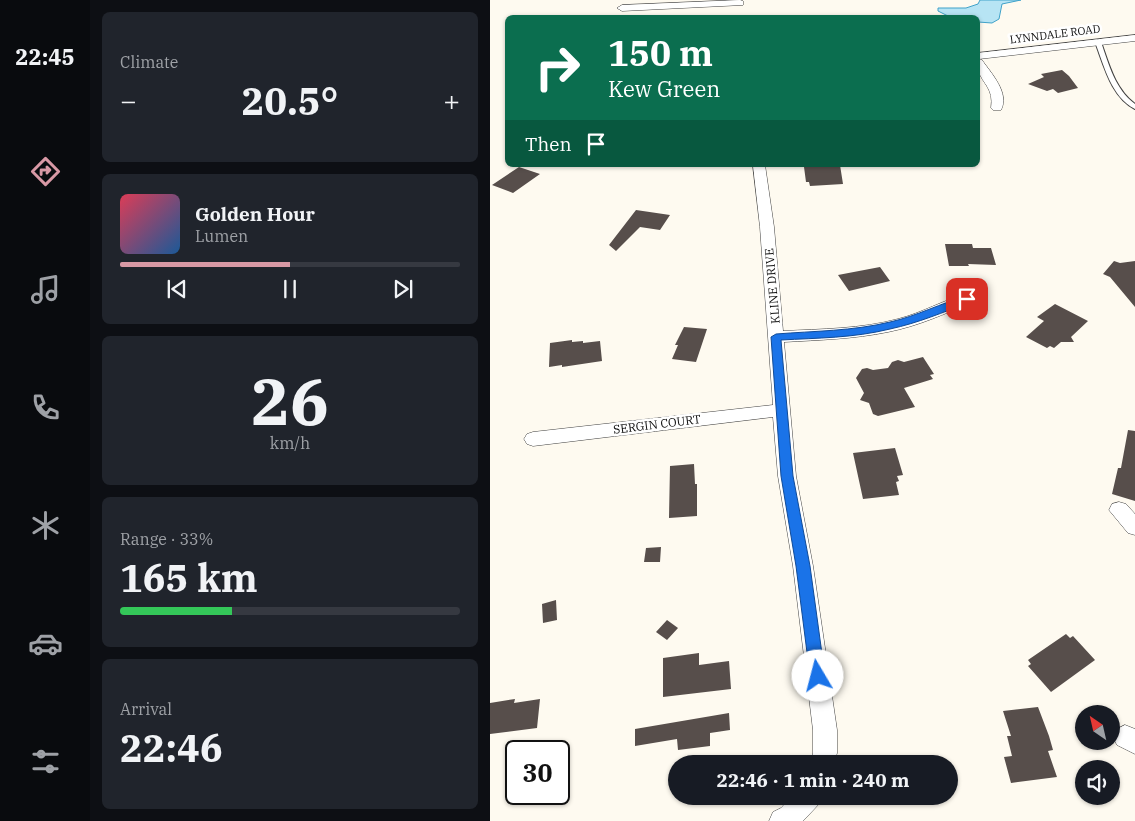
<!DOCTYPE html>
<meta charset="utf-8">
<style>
:root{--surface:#171b24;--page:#20242c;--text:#f1f3f6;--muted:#9ea1a6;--line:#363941;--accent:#d899a5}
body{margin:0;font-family:"IBM Plex Serif",serif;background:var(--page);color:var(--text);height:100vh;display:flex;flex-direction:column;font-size:19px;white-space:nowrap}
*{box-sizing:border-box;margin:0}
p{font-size:16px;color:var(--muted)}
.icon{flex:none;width:28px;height:28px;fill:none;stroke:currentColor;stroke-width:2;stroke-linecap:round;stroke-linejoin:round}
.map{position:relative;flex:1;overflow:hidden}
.panel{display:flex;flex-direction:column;gap:12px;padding:12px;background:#0d0f14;width:400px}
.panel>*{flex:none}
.hud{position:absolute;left:15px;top:15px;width:475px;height:152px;border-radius:8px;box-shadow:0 1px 4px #0004;background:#0b6e4f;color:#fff;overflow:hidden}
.needle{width:32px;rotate:326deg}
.tools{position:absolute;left:585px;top:705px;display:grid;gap:10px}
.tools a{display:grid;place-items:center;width:45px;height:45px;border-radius:50%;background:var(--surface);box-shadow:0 1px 4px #0004;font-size:25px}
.speed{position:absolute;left:15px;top:740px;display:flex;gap:10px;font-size:25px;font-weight:700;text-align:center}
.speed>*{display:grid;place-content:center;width:65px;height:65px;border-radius:50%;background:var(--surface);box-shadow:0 1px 4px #0004;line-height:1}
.speed .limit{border:2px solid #111;border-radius:8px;background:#fff;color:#111}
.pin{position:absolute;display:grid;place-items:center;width:42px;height:42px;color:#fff;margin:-21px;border-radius:10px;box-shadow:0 2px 8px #0006}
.me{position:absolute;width:55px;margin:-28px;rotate:352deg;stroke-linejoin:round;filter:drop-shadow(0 0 4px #0008)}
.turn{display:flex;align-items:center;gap:18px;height:105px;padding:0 20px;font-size:22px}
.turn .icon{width:65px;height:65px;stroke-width:2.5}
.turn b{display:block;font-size:35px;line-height:42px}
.then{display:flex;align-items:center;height:48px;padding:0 20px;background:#0003;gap:10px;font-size:19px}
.big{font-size:38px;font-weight:700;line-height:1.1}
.panel .widget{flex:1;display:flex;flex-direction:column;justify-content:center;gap:8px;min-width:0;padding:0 18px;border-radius:8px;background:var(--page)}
.panel .dial{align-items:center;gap:0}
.dial b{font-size:65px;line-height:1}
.song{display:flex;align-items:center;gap:15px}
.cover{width:60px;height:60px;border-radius:8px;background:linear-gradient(135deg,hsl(350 70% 55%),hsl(210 70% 35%))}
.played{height:5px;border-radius:2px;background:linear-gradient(90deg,var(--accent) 50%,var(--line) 50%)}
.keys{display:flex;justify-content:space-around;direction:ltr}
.heat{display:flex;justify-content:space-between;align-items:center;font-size:28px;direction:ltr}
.charge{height:8px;border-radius:4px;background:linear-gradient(90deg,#34c759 33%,var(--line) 0)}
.trip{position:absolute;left:178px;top:755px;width:290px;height:50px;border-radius:25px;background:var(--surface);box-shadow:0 1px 4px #0004;font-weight:700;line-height:50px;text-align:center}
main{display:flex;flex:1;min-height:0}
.tab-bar{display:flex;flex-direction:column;width:90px;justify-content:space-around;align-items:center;background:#090b0e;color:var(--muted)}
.tab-bar .icon{width:35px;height:35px}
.tab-bar .selected{color:var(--accent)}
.tab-bar b{font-size:22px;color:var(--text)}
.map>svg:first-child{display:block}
.water{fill:#b7e4f4;stroke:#40a2c9}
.building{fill:#574e4b}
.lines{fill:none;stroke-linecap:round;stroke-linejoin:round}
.lane-casing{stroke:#414141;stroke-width:2}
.street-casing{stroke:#414141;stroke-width:1}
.lane{fill:#fff;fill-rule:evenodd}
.street{fill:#fff;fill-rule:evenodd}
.route{fill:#1a73e8;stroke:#114b97}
.labels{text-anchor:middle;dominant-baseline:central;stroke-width:5;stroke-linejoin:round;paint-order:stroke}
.far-street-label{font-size:11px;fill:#0e0e0e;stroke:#fff}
.street-label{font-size:12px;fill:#0e0e0e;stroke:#fff}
</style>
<main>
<nav class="tab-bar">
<b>22:45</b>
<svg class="icon selected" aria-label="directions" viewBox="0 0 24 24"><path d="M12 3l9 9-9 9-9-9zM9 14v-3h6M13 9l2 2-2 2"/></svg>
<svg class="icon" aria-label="music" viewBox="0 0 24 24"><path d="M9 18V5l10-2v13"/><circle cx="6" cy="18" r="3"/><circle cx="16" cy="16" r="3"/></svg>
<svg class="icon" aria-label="phone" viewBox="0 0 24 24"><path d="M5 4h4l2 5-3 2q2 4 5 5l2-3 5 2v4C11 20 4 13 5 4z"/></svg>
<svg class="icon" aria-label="climate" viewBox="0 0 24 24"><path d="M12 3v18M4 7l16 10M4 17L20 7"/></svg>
<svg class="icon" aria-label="car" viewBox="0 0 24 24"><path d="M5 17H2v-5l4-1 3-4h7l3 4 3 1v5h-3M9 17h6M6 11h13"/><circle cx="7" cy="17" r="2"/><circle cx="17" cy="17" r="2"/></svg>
<svg class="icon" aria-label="filters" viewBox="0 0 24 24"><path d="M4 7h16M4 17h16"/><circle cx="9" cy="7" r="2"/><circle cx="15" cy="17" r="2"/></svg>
</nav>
<section class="panel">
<div class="widget"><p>Climate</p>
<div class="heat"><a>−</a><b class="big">20.5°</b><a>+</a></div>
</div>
<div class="widget">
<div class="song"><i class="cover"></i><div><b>Golden Hour</b><p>Lumen</p></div></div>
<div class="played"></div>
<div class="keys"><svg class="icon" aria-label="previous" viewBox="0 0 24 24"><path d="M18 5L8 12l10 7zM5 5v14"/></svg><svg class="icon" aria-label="pause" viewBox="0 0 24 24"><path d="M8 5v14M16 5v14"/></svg><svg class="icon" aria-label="next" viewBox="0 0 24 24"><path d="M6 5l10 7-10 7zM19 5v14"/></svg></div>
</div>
<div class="widget dial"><b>26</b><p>km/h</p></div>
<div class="widget"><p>Range · 33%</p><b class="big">165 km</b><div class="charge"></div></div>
<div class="widget"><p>Arrival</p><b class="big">22:46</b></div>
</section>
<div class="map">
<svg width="645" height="821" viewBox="0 0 645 821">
<rect width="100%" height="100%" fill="#fefaf0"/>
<path class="water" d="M 490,0 L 531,0 L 512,4 L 509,19 L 502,23 L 488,22 L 488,18 L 460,17 L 448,11 L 448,8 L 476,8 L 488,4 Z"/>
<path class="building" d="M 572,70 L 579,76 L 588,88 L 568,93 L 563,89 L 557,91 L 538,84 L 554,77 L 551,74 Z
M 350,165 L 353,184 L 320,186 L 319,182 L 316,182 L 314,167 Z
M 29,167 L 50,174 L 23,193 L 2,185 Z
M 146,210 L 180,215 L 170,230 L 150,227 L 126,251 L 119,245 Z
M 455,244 L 482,244 L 483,248 L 501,248 L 506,265 L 478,264 L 479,266 L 459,266 Z
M 624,261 L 630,263 L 645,261 L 645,307 L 620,277 L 613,274 Z
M 390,267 L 400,281 L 359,291 L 348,275 Z
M 565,304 L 598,321 L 581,337 L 584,342 L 571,342 L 564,348 L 560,346 L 557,348 L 536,337 L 554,321 L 547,317 Z
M 194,327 L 217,329 L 206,362 L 182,359 L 188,345 L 185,345 Z
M 82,340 L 82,342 L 93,341 L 93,343 L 110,341 L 112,361 L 72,367 L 72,365 L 59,367 L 60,343 Z
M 433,357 L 444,374 L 440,375 L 443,379 L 414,388 L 425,407 L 388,416 L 383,414 L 379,403 L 370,400 L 374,393 L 366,378 L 372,369 L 377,368 L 383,370 L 398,368 L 402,362 L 408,360 L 414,362 Z
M 638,430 L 645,431 L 645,501 L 622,494 L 628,468 L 631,468 Z
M 405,448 L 413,475 L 407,476 L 409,481 L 406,482 L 409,495 L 373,499 L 363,453 Z
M 204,464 L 205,484 L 207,484 L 207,516 L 179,518 L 180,466 Z
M 171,547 L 170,562 L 154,562 L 156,548 Z
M 66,600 L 67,620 L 53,623 L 52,604 Z
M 177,620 L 188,628 L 177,640 L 166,632 Z
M 576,634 L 580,638 L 583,636 L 605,660 L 561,692 L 538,666 L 541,664 L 538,660 Z
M 209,653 L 209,665 L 239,661 L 241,689 L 173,697 L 173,658 Z
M 25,699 L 24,703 L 50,699 L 47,728 L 0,734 L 0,703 Z
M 548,707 L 559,736 L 563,750 L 558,751 L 567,777 L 521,783 L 514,757 L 522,756 L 517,736 L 521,736 L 513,711 Z
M 239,713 L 240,730 L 220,733 L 220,746 L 188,750 L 187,739 L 145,746 L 145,729 Z"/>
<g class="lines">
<defs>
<path id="lane" d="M 608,40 L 611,42 C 619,65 625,89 645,104 L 645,109 C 621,97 614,65 605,42 Z"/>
<path id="street" d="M 250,0 L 253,1 L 253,5 L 132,11 L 127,8 L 132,5 Z
M 645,35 L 645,41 L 489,59 L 492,60 C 501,73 520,93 511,110 L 503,110 L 501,108 C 504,88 493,85 488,70 C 486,65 488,58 488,53 Z
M 263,165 L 275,165 L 284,227 L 293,331 C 331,329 371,329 408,319 C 432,313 453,300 477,294 L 482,296 L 485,299 L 482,302 C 455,314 428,326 398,332 C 364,339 329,340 294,342 L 306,476 L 323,566 L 347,730 L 347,753 L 344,764 L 320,764 L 323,753 L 323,730 L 303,566 L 288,476 L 283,417 L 43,446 L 37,444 L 34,439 L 37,434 L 43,432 L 283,405 L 270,227 Z
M 629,502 L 636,504 L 645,514 L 645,535 L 638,533 L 619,510 L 622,504 Z
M 635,725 L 645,729 L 645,754 L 627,745 L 623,737 L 627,729 Z
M 302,796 L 331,796 L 328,805 L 313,821 L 279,821 L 283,812 L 291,808 Z"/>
</defs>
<use href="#lane" class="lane-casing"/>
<use href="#street" class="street-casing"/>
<use href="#lane" class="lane"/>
<use href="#street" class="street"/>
</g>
<path class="route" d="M 477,296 L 480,297 L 480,302 C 454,312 428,323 400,329 C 364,338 327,338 291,340 L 303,476 L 320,566 L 335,676 L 333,681 L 328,683 L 323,681 L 320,676 L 306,566 L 291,476 L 281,337 L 286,334 C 324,331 363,331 400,322 C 427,316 451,303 477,296 Z"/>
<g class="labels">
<g class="far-street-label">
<text transform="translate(565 34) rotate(-7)">LYNNDALE ROAD</text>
</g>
<g class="street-label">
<text transform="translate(282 286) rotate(-95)">KLINE DRIVE</text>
<text transform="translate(167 424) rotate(-7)">SERGIN COURT</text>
</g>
</g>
</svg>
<div class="tools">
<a><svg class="needle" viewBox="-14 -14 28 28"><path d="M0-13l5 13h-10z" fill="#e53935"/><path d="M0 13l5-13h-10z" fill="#9ea1a6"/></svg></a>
<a><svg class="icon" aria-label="sound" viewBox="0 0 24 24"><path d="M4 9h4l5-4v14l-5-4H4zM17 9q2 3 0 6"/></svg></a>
</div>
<div class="speed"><div class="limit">30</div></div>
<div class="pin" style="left:477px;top:299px;background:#d93025"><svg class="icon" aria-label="arrive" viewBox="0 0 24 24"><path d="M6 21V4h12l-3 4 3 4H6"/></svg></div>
<svg class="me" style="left:328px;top:676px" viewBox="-20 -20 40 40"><circle r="19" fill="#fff"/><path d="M0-13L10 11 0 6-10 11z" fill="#1a73e8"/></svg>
<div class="trip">22:46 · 1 min · 240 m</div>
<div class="hud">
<div class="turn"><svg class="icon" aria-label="right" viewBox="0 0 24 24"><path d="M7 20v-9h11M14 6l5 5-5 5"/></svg><div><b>150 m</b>Kew Green</div></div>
<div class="then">Then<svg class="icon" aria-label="arrive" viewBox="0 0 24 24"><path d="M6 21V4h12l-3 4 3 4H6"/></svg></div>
</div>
</div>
</main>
